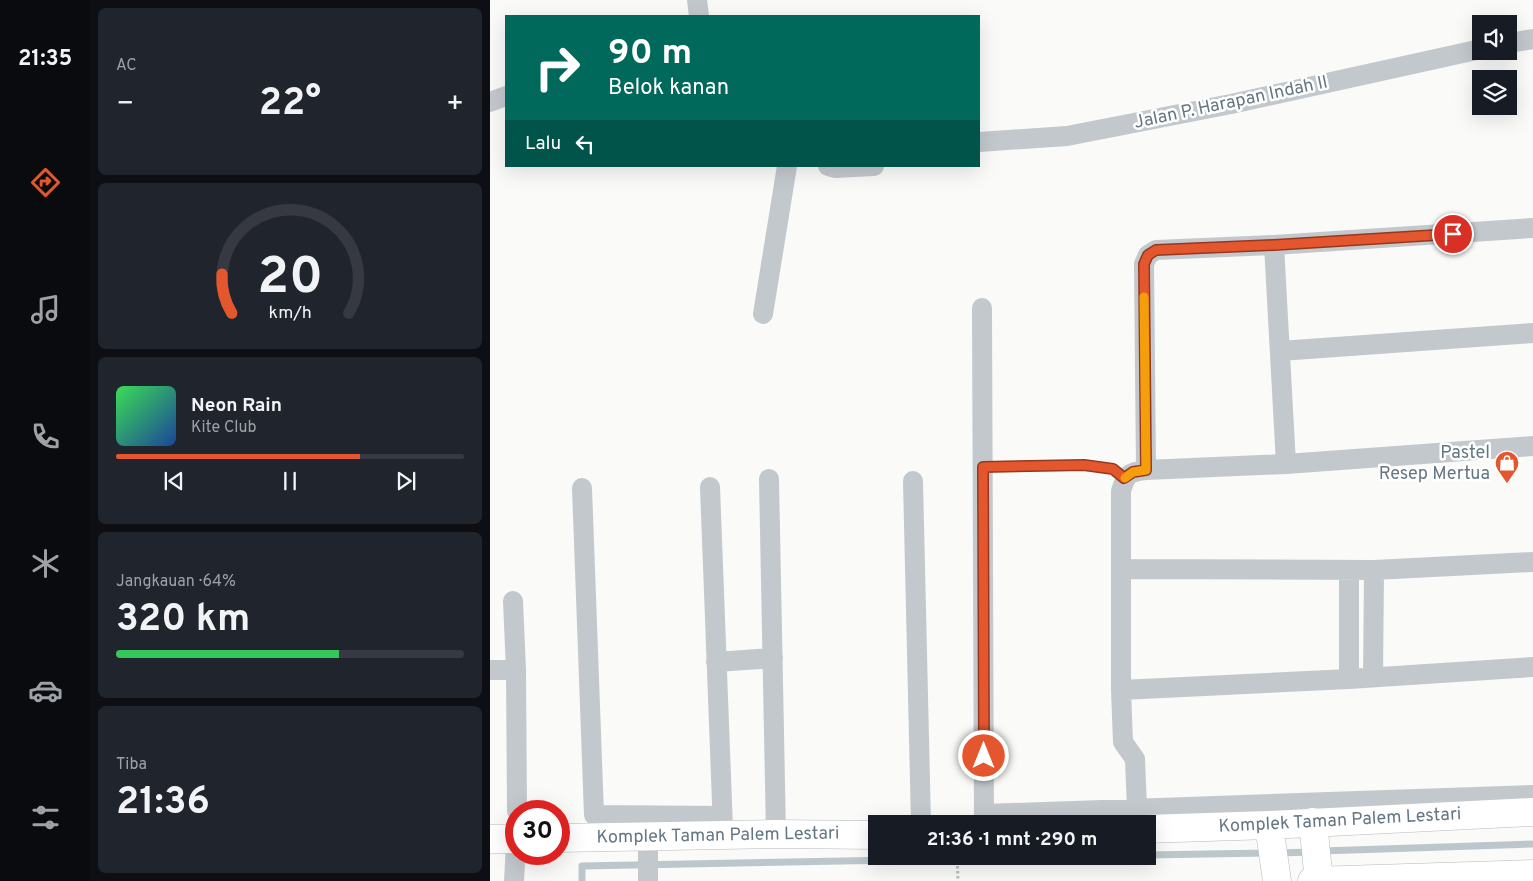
<!DOCTYPE html>
<html lang="id">
<meta charset="utf-8">
<style>
:root{--surface:#171b24;--page:#20242c;--text:#f1f3f6;--muted:#9ea1a6;--line:#363941;--accent:#e4572e}
body{margin:0;font-family:Overpass,sans-serif;background:var(--page);color:var(--text);height:100vh;display:flex;flex-direction:column;font-size:19px;white-space:nowrap}
*{box-sizing:border-box;margin:0}
p{font-size:16px;color:var(--muted)}
.icon{flex:none;width:28px;height:28px;fill:none;stroke:currentColor;stroke-width:2;stroke-linecap:round;stroke-linejoin:round}
.map{position:relative;flex:1;overflow:hidden}
.sheet{display:flex;flex-direction:column;gap:8px;padding:8px;background:#0d0f14;width:400px}
.sheet>*{flex:none}
.guide{position:absolute;left:15px;top:15px;width:475px;height:152px;border-radius:0px;box-shadow:0 5px 20px #0002;background:#00695c;color:#fff;overflow:hidden}
.controls{position:absolute;left:982px;top:15px;display:grid;gap:10px}
.controls a{display:grid;place-items:center;width:45px;height:45px;border-radius:0px;background:var(--surface);box-shadow:0 5px 20px #0002;font-size:25px}
.speed{position:absolute;left:15px;top:800px;display:flex;gap:10px;font-size:25px;font-weight:700;text-align:center}
.speed>*{display:grid;place-content:center;width:65px;height:65px;border-radius:50%;background:var(--surface);box-shadow:0 5px 20px #0002;line-height:1}
.speed .limit{border:8px solid #d22;background:#fff;color:#111}
.pin{position:absolute;display:grid;place-items:center;width:42px;height:42px;color:#fff;margin:-21px;border:2px solid #fff;border-radius:50%;box-shadow:0 1px 5px #0007}
.me{position:absolute;width:55px;margin:-28px;rotate:0deg;stroke-linejoin:round;filter:drop-shadow(0 0 4px #0008)}
.turn{display:flex;align-items:center;gap:18px;height:105px;padding:0 20px;font-size:22px}
.turn .icon{width:65px;height:65px;stroke-width:2.5}
.turn b{display:block;font-size:35px;line-height:42px}
.then{display:flex;align-items:center;height:48px;padding:0 20px;background:#0003;gap:10px;font-size:19px}
.big{font-size:38px;font-weight:700;line-height:1.1}
.sheet .tile{flex:1;display:flex;flex-direction:column;justify-content:center;gap:8px;min-width:0;padding:0 18px;border-radius:8px;background:var(--page)}
.sheet .dial{align-items:center;gap:0}
.dial svg{height:130px;overflow:visible;fill:none;stroke:var(--line);stroke-width:7;stroke-linecap:round;text-anchor:middle}
.dial text{fill:var(--text);stroke:none}
.song{display:flex;align-items:center;gap:15px}
.cover{width:60px;height:60px;border-radius:8px;background:linear-gradient(135deg,hsl(130 70% 55%),hsl(220 70% 35%))}
.played{height:5px;border-radius:2px;background:linear-gradient(90deg,var(--accent) 70%,var(--line) 70%)}
.keys{display:flex;justify-content:space-around;direction:ltr}
.heat{display:flex;justify-content:space-between;align-items:center;font-size:28px;direction:ltr}
.charge{height:8px;border-radius:4px;background:linear-gradient(90deg,#34c759 64%,var(--line) 0)}
.trip{position:absolute;left:378px;top:815px;width:288px;height:50px;border-radius:0px;background:var(--surface);box-shadow:0 5px 20px #0002;font-weight:700;line-height:50px;text-align:center}
main{display:flex;flex:1;min-height:0}
.tabs{display:flex;flex-direction:column;width:90px;justify-content:space-around;align-items:center;background:#090b0e;color:var(--muted)}
.tabs .icon{width:35px;height:35px}
.tabs .current{color:var(--accent)}
.tabs b{font-size:22px;color:var(--text)}
.map>svg:first-child{display:block}
.lines{fill:none;stroke-linecap:round;stroke-linejoin:round}
.stream{stroke:#bbc7cb;stroke-width:7}
.secondary-casing{stroke:#b3babf;stroke-width:29}
.path{stroke:#bbbfc2;stroke-width:3;stroke-dasharray:2.5 2.5;stroke-linecap:butt}
.lane{stroke:#c3c8cc;stroke-width:10}
.street{stroke:#c3c8cc;stroke-width:20}
.secondary{stroke:#fff;stroke-width:28}
.route-casing{stroke:#94391e;stroke-width:12}
.route{stroke:#e4572e;stroke-width:9}
.slow{stroke:#f59e0b;stroke-width:9}
.labels{text-anchor:middle;dominant-baseline:central;stroke-width:5;stroke-linejoin:round;paint-order:stroke}
.street-label{font-size:18px;fill:#657683;stroke:#fff}
.poi-label{font-size:18px;fill:#657683;stroke:#fff;text-anchor:end}
</style>
<main>
<nav class="tabs">
<b>21:35</b>
<svg class="icon current" aria-label="directions" viewBox="0 0 24 24"><path d="M12 3l9 9-9 9-9-9zM9 14v-3h6M13 9l2 2-2 2"/></svg>
<svg class="icon" aria-label="music" viewBox="0 0 24 24"><path d="M9 18V5l10-2v13"/><circle cx="6" cy="18" r="3"/><circle cx="16" cy="16" r="3"/></svg>
<svg class="icon" aria-label="phone" viewBox="0 0 24 24"><path d="M5 4h4l2 5-3 2q2 4 5 5l2-3 5 2v4C11 20 4 13 5 4z"/></svg>
<svg class="icon" aria-label="climate" viewBox="0 0 24 24"><path d="M12 3v18M4 7l16 10M4 17L20 7"/></svg>
<svg class="icon" aria-label="car" viewBox="0 0 24 24"><path d="M5 17H2v-5l4-1 3-4h7l3 4 3 1v5h-3M9 17h6M6 11h13"/><circle cx="7" cy="17" r="2"/><circle cx="17" cy="17" r="2"/></svg>
<svg class="icon" aria-label="filters" viewBox="0 0 24 24"><path d="M4 7h16M4 17h16"/><circle cx="9" cy="7" r="2"/><circle cx="15" cy="17" r="2"/></svg>
</nav>
<section class="sheet">
<div class="tile"><p>AC</p>
<div class="heat"><a>−</a><b class="big">22°</b><a>+</a></div>
</div>
<div class="tile dial"><svg viewBox="0 0 100 80">
<path d="M14 69A42 42 0 1 1 86 69"/>
<path d="M14 69A42 42 0 0 1 8 45" stroke="#e4572e"/>
<text x="50" y="56" font-size="32" font-weight="700">20</text>
<text x="50" y="72" font-size="11">km/h</text>
</svg></div>
<div class="tile">
<div class="song"><i class="cover"></i><div><b>Neon Rain</b><p>Kite Club</p></div></div>
<div class="played"></div>
<div class="keys"><svg class="icon" aria-label="previous" viewBox="0 0 24 24"><path d="M18 5L8 12l10 7zM5 5v14"/></svg><svg class="icon" aria-label="pause" viewBox="0 0 24 24"><path d="M8 5v14M16 5v14"/></svg><svg class="icon" aria-label="next" viewBox="0 0 24 24"><path d="M6 5l10 7-10 7zM19 5v14"/></svg></div>
</div>
<div class="tile"><p>Jangkauan · 64%</p><b class="big">320 km</b><div class="charge"></div></div>
<div class="tile"><p>Tiba</p><b class="big">21:36</b></div>
</section>
<div class="map">
<svg width="1043" height="881" viewBox="0 0 1043 881">
<rect width="100%" height="100%" fill="#fafaf8"/>
<g class="lines">
<path class="stream" d="M 832,851 L 1043,844
M 789,853 L 821,852
M 656,855 L 778,853
M 92,881 L 92,866 L 614,856"/>
<defs>
<path id="secondary" d="M 823,822 L 829,881
M 779,825 L 787,881
M 656,829 L 779,825 L 1043,812
M 69,838 L 286,834 L 386,835
M 0,839 L 26,839
M 822,881 L 1043,874"/>
</defs>
<use href="#secondary" class="secondary-casing"/>
<path class="path" d="M 467,856 L 468,881"/>
<path class="lane" d="M 493,467 L 594,465 L 623,469 L 635,478"/>
<path class="street" d="M 207,0 L 209,16
M 1019,43 L 1043,39
M 0,102 L 16,96
M 489,142 L 577,136 L 741,104 L 991,49
M 338,166 L 345,168 L 384,166
M 784,245 L 796,464
M 492,308 L 494,824
M 273,314 L 297,166
M 790,351 L 1043,333
M 656,470 L 654,264 L 658,255 L 666,250 L 784,245 L 1043,228
M 279,479 L 286,834
M 423,481 L 431,824
M 220,487 L 233,829
M 92,488 L 104,815 L 231,816
M 632,569 L 884,570 L 1043,562
M 859,570 L 859,679
M 23,601 L 26,670 L 27,811
M 226,662 L 283,658
M 0,670 L 26,670
M 883,677 L 884,570
M 631,690 L 859,679 L 1043,667
M 647,809 L 645,759 L 633,742 L 631,690 L 631,491 C 636,474 639,472 656,470 L 796,464 L 1043,446
M 494,814 L 1043,795
M 24,881 L 26,844
M 158,881 L 158,837"/>
<use href="#secondary" class="secondary"/>
</g>
<g class="lines">
<defs>
<path id="route" d="M 494,756 L 493,467 L 594,465 L 623,469 L 634,478 L 643,472 L 656,470 L 654,264 L 658,255 L 666,250 L 784,245 L 963,234"/>
</defs>
<use href="#route" class="route-casing"/>
<use href="#route" class="route"/>
<path class="slow" d="M 635,478 L 643,472 L 656,470 L 654,297"/>
</g>
<defs>
<symbol id="shop-pin" viewBox="-11 -11 22 30"><path d="M0 17L-7.5 6A9.5 9.5 0 1 1 7.5 6Z" fill="#e4572e" stroke="#fff"/><path d="M-5-2.5h2.3a2.7 3.5 0 0 1 5.4 0H5L5.5 6h-11ZM-1.5-2.5h3a1.5 2.3 0 0 0-3 0Z" fill="#fff"/></symbol>
</defs>
<g fill-rule="evenodd">
<use href="#shop-pin" x="1003" y="449" width="28" height="38"/>
</g>
<g class="labels">
<g class="street-label">
<text transform="translate(741 103) rotate(-12)">Jalan P. Harapan Indah II</text>
<text transform="translate(850 821) rotate(-3)">Komplek Taman Palem Lestari</text>
<text transform="translate(228 836) rotate(-1)">Komplek Taman Palem Lestari</text>
</g>
<g class="poi-label">
<text x="1000" y="453">Pastel<tspan x="1000" dy="21">Resep Mertua</tspan></text>
</g>
</g>
</svg>
<div class="controls">
<a><svg class="icon" aria-label="sound" viewBox="0 0 24 24"><path d="M4 9h4l5-4v14l-5-4H4zM17 9q2 3 0 6"/></svg></a>
<a><svg class="icon" aria-label="layers" viewBox="0 0 24 24"><path d="M12 4l9 5-9 5-9-5zM3 14l9 5 9-5"/></svg></a>
</div>
<div class="speed"><div class="limit">30</div></div>
<div class="pin" style="left:963px;top:234px;background:#d93025"><svg class="icon" aria-label="arrive" viewBox="0 0 24 24"><path d="M6 21V4h12l-3 4 3 4H6"/></svg></div>
<svg class="me" style="left:494px;top:756px" viewBox="-20 -20 40 40"><circle r="17" fill="#e4572e" stroke="#fff" stroke-width="3"/><path d="M0-11L8 9 0 5-8 9z" fill="#fff"/></svg>
<div class="trip">21:36 · 1 mnt · 290 m</div>
<div class="guide">
<div class="turn"><svg class="icon" aria-label="right" viewBox="0 0 24 24"><path d="M7 20v-9h11M14 6l5 5-5 5"/></svg><div><b>90 m</b>Belok kanan</div></div>
<div class="then">Lalu<svg class="icon" aria-label="left" viewBox="0 0 24 24"><path d="M17 20v-9H6M10 6l-5 5 5 5"/></svg></div>
</div>
</div>
</main>
